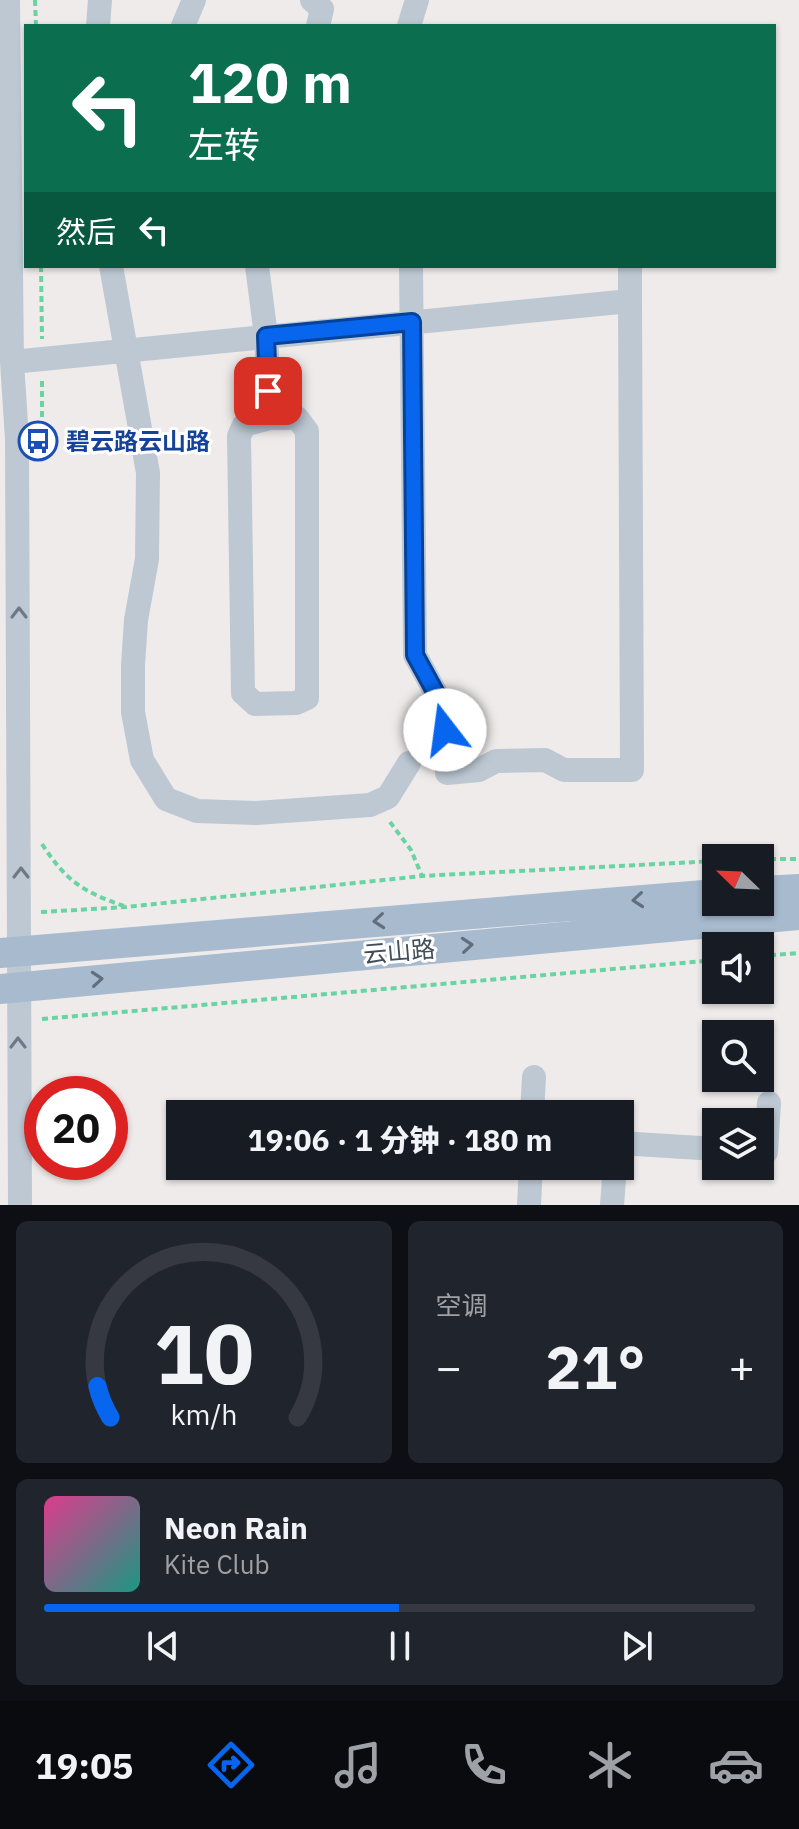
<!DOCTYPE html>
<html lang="zh">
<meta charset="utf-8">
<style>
:root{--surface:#171b24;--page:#20242c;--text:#f1f3f6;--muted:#9ea1a6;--line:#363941;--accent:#0766ed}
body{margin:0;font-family:"IBM Plex Sans","Noto Sans SC",sans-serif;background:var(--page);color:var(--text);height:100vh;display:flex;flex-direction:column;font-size:30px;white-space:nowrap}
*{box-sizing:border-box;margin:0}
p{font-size:26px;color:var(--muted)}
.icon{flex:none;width:44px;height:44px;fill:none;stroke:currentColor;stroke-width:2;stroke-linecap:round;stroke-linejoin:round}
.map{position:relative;height:1205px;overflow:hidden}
.sheet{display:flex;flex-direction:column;gap:16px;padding:16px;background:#0d0f14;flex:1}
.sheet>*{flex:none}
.guide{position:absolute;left:24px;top:24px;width:752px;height:244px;border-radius:0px;box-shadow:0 2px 6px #0004;background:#0b6e4f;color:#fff;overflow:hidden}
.needle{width:52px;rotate:293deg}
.fabs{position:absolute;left:702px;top:844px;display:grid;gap:16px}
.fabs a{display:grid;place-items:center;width:72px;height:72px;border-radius:0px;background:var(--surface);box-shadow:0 2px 6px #0004;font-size:40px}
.speed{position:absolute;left:24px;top:1076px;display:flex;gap:16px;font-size:40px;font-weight:700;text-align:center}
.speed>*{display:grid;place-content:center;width:104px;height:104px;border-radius:50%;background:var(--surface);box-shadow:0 2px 6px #0004;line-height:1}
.speed .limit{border:12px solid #d22;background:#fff;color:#111}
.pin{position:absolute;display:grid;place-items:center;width:68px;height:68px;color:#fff;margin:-34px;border-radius:16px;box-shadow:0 4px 12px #0006}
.me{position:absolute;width:88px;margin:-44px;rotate:345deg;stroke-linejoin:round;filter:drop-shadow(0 0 6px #0008)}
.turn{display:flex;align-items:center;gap:28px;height:168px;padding:0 32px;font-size:36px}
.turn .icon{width:104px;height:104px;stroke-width:2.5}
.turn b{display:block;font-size:56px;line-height:68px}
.then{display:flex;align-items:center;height:76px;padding:0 32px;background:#0003;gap:16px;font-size:30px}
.big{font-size:60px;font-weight:800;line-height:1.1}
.sheet .card{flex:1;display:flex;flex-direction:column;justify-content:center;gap:12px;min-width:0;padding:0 28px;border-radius:12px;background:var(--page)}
.sheet .dial{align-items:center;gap:0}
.dial svg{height:208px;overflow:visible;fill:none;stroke:var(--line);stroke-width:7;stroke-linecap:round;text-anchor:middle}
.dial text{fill:var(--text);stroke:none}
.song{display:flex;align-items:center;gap:24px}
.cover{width:96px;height:96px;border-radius:12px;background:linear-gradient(135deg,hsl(330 70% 55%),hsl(170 70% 35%))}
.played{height:8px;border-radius:4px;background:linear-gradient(90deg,var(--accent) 50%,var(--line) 50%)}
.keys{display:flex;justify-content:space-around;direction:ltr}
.heat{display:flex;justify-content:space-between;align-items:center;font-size:44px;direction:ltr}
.sheet .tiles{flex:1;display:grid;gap:16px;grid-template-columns:1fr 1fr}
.card:last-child{grid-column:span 2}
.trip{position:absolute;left:166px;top:1100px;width:468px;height:80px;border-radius:0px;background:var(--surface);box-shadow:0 2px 6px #0004;font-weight:800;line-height:80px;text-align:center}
.tab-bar{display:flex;height:128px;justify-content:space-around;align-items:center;background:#090b0e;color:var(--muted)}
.tab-bar .icon{width:56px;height:56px}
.tab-bar .active{color:var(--accent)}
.tab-bar b{font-size:36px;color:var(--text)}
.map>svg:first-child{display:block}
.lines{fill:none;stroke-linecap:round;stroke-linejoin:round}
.path{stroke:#68d4a1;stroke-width:4;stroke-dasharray:6 4;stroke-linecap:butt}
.minor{stroke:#bdc8d3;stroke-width:24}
.major{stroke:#a7bace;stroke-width:30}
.oneway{stroke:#6d7984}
.oneway2{stroke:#606e7d}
.route-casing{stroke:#05429a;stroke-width:20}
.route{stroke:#0766ed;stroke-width:14}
.labels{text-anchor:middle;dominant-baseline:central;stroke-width:6;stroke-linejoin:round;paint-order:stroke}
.transit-label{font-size:24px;font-weight:bold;fill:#164399;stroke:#fff;text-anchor:start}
.street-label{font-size:24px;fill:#424e5a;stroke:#fff}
</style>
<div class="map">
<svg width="799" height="1205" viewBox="0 0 799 1205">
<rect width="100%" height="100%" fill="#efebeb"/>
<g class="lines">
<path class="path" d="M 35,0 L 36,26
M 41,266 L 42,339
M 42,427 L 42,379
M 390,822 L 411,850 L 422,876
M 42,844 C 66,881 83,892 124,906
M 760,859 L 799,859
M 41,912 L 126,907 L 422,876 L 716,861
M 760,956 L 799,953
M 42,1019 L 716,960"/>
<path class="minor" d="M 8,0 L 12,362 L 17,439 L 20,1205
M 312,0 L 322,9 L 318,26
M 98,26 L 100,0
M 183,26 L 194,0
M 409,26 L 417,0
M 111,266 L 148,473 L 147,559 L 136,620 L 133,665 L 133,712 L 142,760 L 166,799 L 197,811 L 256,813 L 370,805 L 388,797 L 409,763
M 257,266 L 266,336 L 270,418 L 297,418 L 307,431 L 307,698 L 296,703 L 255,704 L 243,693 L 239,436 L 244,425 L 270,418
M 411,266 L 415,655 L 444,708 L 447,773 L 479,770 L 496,761 L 545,760 L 564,770 L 632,770 L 630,301
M 12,362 L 630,301 L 630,266
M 532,1114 L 534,1077
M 620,1143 L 716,1149
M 760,1152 L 766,1152 L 769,1103
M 529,1205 L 531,1166
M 612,1205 L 615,1166"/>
<path class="major" d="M 760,891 L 799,889
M 0,953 L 716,894
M 0,989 L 799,915"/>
</g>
<defs><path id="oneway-chevron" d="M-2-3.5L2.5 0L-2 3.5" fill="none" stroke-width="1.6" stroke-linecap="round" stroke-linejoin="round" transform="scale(2)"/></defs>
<g class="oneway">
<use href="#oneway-chevron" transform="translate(19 613) rotate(-90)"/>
<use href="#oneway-chevron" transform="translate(21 873) rotate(-90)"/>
<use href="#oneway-chevron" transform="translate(18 1043) rotate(-90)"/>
</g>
<g class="oneway2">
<use href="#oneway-chevron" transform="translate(638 900) rotate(175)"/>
<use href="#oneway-chevron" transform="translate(379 921) rotate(175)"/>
<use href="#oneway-chevron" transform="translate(467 945) rotate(-5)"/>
<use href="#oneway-chevron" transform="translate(97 979) rotate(-5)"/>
</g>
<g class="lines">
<defs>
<path id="route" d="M 268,391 L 266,336 L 412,322 L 415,655 L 444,708 L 445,730"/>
</defs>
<use href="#route" class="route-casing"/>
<use href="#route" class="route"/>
</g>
<defs>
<symbol id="bus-ring" viewBox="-11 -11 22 22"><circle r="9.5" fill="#fff" stroke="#1a4fb4" stroke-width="1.5"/><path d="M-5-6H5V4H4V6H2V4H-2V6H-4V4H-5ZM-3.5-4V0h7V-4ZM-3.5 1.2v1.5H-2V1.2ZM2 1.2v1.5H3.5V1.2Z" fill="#1a4fb4"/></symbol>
</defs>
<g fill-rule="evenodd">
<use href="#bus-ring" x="16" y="419" width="44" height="44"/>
</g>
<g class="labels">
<g class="transit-label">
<text x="66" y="441">碧云路云山路</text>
</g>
<g class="street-label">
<text transform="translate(399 951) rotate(-5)">云山路</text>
</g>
</g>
</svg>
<div class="fabs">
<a><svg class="needle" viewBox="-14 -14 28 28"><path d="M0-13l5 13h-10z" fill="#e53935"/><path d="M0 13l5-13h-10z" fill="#9ea1a6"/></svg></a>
<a><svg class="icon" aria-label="sound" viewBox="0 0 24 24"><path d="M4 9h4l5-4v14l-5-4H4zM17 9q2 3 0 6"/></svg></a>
<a><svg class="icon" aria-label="search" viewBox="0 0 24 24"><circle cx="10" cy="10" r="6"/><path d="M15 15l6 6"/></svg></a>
<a><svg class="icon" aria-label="layers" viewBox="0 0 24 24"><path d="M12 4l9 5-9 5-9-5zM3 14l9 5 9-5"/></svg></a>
</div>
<div class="speed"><div class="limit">20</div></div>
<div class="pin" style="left:268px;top:391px;background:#d93025"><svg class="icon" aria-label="arrive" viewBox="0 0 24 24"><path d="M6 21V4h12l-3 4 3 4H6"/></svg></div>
<svg class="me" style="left:445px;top:730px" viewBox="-20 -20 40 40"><circle r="19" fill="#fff"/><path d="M0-13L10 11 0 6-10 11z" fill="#0766ed"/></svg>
<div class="trip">19:06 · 1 分钟 · 180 m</div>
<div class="guide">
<div class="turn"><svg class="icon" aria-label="left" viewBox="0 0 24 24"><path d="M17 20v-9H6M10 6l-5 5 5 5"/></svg><div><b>120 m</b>左转</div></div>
<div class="then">然后<svg class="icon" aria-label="left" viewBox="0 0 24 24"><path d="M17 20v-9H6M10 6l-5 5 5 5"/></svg></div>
</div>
</div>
<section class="sheet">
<div class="tiles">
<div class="card dial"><svg viewBox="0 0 100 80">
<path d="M14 69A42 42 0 1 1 86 69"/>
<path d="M14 69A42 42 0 0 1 9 57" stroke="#0766ed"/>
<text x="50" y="56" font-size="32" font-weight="700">10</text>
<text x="50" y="72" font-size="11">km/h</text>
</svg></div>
<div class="card"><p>空调</p>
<div class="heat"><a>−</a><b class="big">21°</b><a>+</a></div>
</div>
<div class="card">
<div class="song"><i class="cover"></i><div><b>Neon Rain</b><p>Kite Club</p></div></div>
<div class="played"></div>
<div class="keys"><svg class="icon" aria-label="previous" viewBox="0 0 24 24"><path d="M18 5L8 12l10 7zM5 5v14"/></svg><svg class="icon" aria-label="pause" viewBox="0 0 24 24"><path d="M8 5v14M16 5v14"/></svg><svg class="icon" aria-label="next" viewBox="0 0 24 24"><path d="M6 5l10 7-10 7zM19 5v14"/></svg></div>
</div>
</div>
</section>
<nav class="tab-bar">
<b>19:05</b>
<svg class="icon active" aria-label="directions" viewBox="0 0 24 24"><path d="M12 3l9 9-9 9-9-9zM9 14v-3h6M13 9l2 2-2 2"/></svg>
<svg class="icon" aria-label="music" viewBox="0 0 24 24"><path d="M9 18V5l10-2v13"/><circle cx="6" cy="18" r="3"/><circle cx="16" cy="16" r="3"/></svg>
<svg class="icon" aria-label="phone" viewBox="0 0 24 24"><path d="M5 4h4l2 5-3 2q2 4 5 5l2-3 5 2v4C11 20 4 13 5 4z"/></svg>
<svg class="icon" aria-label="climate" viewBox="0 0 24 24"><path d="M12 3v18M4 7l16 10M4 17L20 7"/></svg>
<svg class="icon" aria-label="car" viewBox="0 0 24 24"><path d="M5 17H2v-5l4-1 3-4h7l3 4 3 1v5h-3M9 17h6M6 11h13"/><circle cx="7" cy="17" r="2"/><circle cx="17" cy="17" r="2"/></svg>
</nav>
